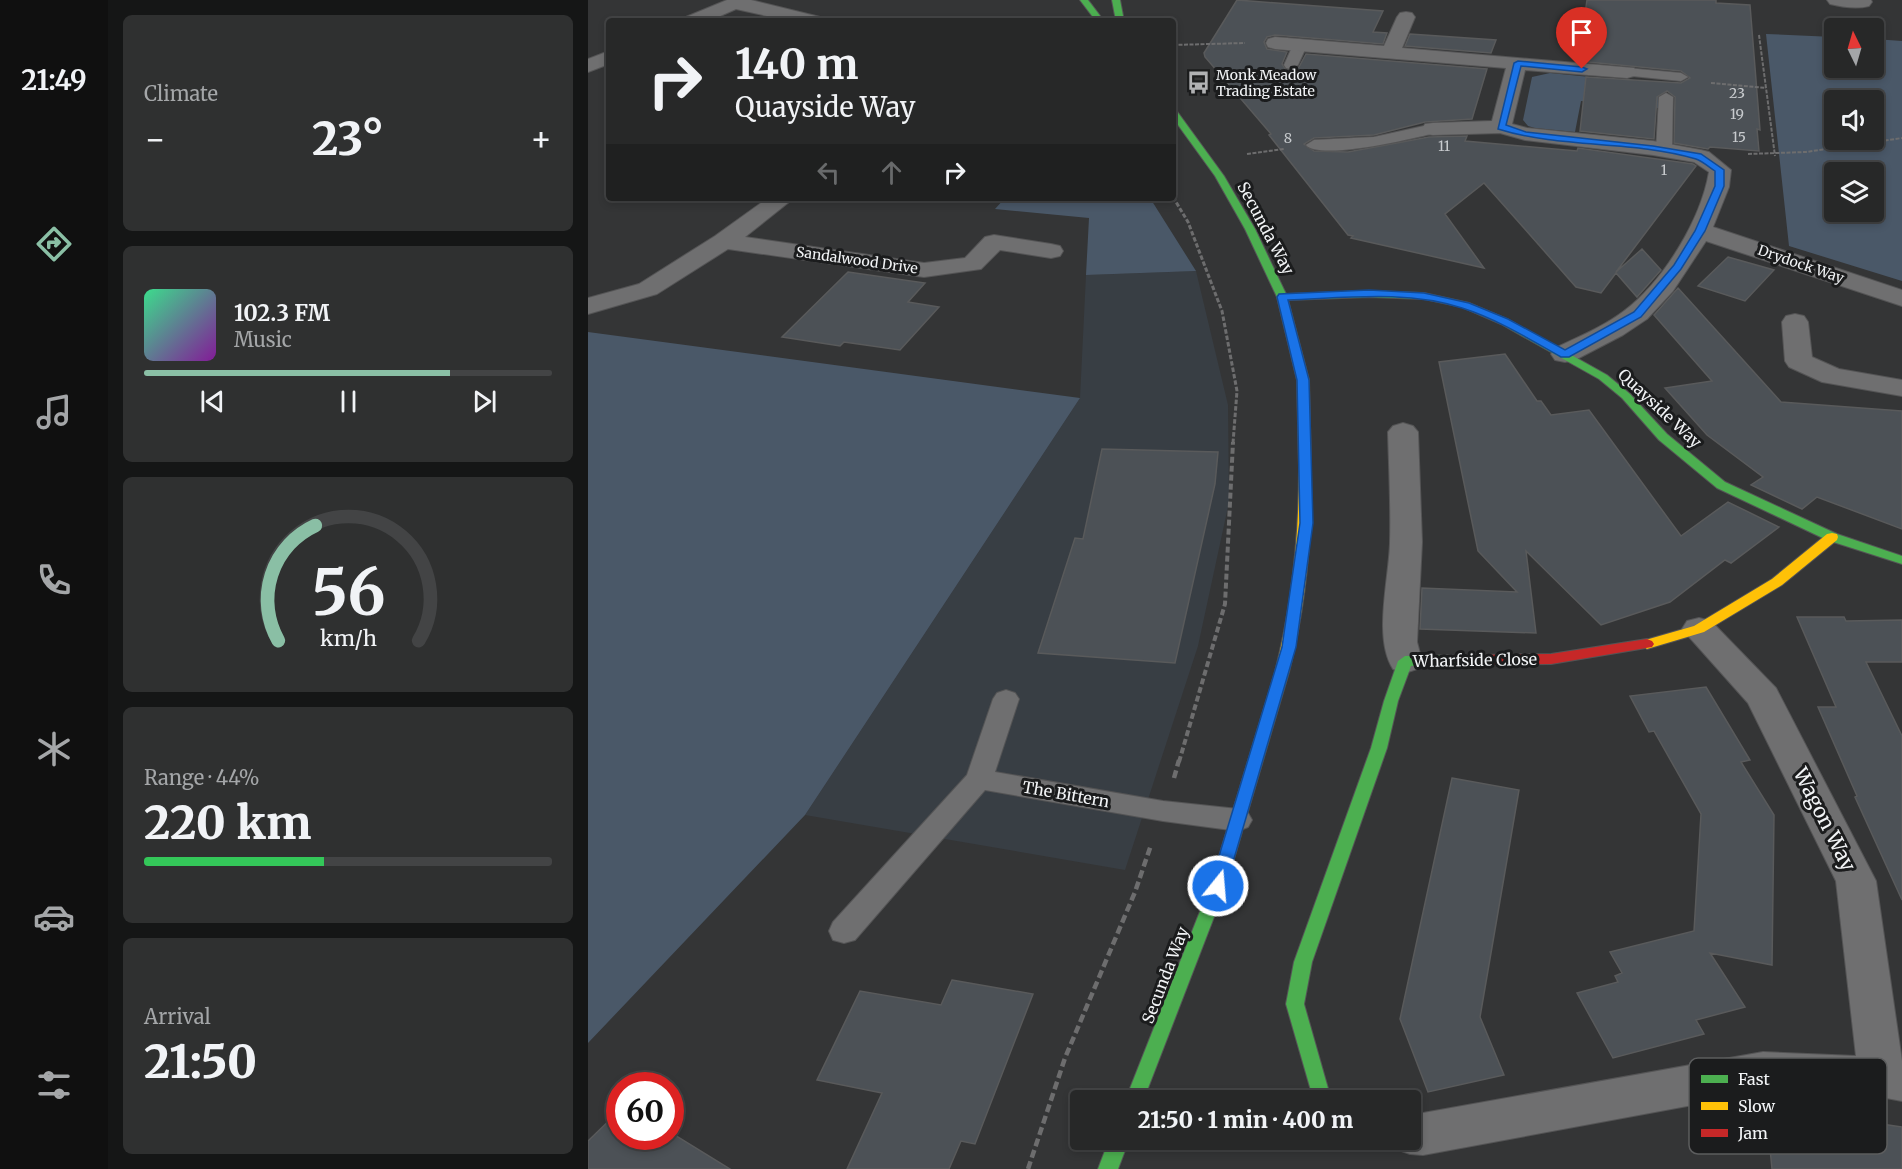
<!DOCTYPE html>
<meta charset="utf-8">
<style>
:root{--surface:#272828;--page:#2f3030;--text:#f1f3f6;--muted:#a4a6a8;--line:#434445;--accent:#8abfa5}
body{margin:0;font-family:Merriweather,serif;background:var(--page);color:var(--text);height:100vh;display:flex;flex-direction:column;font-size:22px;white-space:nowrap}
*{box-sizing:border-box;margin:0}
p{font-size:20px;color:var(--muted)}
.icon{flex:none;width:33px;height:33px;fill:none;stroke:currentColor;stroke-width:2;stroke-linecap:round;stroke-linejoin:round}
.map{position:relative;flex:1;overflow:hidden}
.side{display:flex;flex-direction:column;gap:15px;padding:15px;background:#151616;width:480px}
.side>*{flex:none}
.banner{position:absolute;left:18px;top:18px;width:570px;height:183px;border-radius:6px;box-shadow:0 3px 9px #0003,0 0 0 2px var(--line);background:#272828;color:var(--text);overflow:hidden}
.needle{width:39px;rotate:355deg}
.tools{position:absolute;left:1236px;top:18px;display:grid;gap:12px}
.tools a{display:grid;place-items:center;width:60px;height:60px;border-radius:6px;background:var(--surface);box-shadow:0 3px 9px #0003,0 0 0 2px var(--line);font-size:30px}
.speed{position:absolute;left:18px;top:1072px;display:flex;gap:12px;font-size:30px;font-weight:700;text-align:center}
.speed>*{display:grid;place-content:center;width:78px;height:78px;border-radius:50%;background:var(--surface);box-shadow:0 3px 9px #0003,0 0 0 2px var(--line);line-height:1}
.speed .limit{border:9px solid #d22;background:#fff;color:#111}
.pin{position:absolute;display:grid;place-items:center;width:51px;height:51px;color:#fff;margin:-62px -26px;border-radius:50% 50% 50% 0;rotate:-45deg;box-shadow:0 0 6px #0007}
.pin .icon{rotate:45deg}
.me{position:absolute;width:66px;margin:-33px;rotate:17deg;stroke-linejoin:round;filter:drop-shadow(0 0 4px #0008)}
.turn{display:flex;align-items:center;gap:21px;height:126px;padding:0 30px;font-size:27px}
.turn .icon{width:78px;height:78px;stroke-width:2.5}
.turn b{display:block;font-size:42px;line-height:51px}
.lanes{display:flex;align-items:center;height:57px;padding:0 30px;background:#0003;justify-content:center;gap:30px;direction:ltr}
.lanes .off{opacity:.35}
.big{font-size:45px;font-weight:800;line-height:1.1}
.side .card{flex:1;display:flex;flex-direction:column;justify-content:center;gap:9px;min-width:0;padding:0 21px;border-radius:9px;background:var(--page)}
.side .dial{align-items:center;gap:0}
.dial svg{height:156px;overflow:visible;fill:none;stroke:var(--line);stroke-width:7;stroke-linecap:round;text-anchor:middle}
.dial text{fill:var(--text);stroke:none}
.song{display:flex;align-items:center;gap:18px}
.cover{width:72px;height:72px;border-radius:9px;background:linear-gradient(135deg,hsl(150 70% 55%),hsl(290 70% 35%))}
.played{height:6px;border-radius:3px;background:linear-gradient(90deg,var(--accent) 75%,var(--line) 75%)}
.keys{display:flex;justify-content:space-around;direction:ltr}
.heat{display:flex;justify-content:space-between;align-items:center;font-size:33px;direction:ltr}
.charge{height:9px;border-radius:4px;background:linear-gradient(90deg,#34c759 44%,var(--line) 0)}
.trip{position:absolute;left:482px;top:1090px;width:351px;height:60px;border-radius:6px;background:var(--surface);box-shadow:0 3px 9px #0003,0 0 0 2px var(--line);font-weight:800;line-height:60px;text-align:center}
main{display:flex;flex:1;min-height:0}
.dock{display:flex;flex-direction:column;width:108px;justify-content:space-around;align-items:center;background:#101010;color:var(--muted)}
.dock .icon{width:42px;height:42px}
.dock .selected{color:var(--accent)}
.dock b{font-size:27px;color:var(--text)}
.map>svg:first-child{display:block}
.built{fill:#383e44}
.green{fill:#4a5868;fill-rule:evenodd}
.building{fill:#4c5156;stroke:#595a5b;stroke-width:1.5}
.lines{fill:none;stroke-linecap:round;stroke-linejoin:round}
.lane-casing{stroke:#545455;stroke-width:2}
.street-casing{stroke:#545455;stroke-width:2}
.fast-casing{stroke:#545455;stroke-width:2}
.slow-casing{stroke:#545455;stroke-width:2}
.jam-casing{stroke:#545455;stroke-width:2}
.path-far3{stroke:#6d6d6e;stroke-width:2;stroke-dasharray:4 1.5;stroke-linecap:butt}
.path-far2{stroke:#6d6d6e;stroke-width:3;stroke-dasharray:4.5 2;stroke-linecap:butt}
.path-far1{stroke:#6d6d6e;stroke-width:4;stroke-dasharray:6 3;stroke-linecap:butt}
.path{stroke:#6d6d6e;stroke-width:4.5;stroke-dasharray:8 4;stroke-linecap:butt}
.lane{fill:#6f6f70;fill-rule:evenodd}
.street{fill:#6f6f70;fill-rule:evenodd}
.fast{fill:#4caf50;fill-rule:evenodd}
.slow{fill:#ffc107;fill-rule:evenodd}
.jam{fill:#c62828;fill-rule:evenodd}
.route{fill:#1a73e8;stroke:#114b97;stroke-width:1.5}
.labels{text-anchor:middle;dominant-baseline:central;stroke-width:6;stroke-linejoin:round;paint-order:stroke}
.far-poi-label{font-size:14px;fill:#f2f4f6;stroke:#1b1c1d;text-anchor:start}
.number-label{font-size:14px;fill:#c8cbce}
.far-street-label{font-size:14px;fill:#f2f4f6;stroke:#1b1c1d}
.street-label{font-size:16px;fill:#f2f4f6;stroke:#1b1c1d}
.near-street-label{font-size:20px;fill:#f2f4f6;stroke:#1b1c1d}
.key{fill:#1b1c1d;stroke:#5c5d5e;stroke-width:1.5}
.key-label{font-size:16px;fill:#f2f4f6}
</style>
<main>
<nav class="dock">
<b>21:49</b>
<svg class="icon selected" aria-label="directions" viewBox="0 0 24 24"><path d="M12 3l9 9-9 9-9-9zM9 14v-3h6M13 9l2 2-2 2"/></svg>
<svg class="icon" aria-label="music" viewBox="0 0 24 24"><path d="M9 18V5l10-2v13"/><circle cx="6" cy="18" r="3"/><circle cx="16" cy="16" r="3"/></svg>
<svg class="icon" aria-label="phone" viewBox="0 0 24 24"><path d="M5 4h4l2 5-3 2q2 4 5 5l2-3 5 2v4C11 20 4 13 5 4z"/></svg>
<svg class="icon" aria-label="climate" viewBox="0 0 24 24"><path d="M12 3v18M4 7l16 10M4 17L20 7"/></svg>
<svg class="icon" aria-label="car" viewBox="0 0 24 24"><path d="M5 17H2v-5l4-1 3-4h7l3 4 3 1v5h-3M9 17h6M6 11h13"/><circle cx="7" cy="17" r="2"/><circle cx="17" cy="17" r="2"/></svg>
<svg class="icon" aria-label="filters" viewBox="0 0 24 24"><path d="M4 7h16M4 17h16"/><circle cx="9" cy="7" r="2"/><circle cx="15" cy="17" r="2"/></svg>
</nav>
<section class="side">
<div class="card"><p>Climate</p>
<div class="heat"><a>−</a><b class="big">23°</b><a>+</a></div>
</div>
<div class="card">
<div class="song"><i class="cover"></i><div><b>102.3 FM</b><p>Music</p></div></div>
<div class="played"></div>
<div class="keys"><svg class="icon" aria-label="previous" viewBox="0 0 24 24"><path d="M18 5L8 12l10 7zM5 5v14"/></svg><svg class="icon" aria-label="pause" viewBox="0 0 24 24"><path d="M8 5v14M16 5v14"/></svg><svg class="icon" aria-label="next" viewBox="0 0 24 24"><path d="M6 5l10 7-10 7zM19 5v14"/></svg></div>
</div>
<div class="card dial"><svg viewBox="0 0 100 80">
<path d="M14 69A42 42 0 1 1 86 69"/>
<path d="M14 69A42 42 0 0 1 33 10" stroke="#8abfa5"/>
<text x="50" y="56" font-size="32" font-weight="700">56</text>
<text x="50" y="72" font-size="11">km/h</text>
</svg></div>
<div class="card"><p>Range · 44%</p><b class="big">220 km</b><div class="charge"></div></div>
<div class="card"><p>Arrival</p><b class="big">21:50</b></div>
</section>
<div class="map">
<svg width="1314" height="1169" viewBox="0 0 1314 1169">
<rect width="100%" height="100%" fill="#343536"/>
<path class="built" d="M 608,271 L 640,405 L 641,502 L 610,646 L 537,870 L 217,815 L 492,398 L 498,275 Z"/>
<path class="green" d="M 1178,34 L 1246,37 L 1246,68 L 1286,68 L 1286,39 L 1314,41 L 1314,281 L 1201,246 ZM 1286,100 L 1286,140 L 1246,140 L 1246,100 ZM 1286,172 L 1286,212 L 1246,212 L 1246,172 Z
M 962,73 L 1072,84 L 1070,108 L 993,101 L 987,132 L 947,128 L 940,126 L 935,120 L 944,77 Z
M 417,198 L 562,198 L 608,271 L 498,275 L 501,218 L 407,209 Z
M 0,332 L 492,398 L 217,815 L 0,1043 Z"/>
<path class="building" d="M 649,0 L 795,11 L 785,32 L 799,33 L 795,44 L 687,35 L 679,37 L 676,42 L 679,49 L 699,52 L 694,64 L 698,70 L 704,71 L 711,67 L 718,54 L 899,69 L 884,119 L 837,122 L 786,135 L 726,138 L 716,144 L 726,151 L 760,152 L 841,137 L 879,136 L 877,141 L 989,151 L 990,148 L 1105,164 L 1108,166 L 1028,272 L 1054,249 L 1073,270 L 1049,297 L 1028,273 L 1013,293 L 988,287 L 896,183 L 857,214 L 896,268 L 763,238 L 765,236 L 760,235 L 681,135 L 683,134 L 617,57 L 616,53 Z
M 999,0 L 1128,0 L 1128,3 L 1162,5 L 1172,130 L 1169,129 L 1171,151 L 1122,147 L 1120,149 L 1086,143 L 1087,97 L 1079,91 L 1069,97 L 1066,139 L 992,131 L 998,77 L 1093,83 L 1102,78 L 1093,71 L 990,61 Z
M 822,34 L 908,40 L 903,53 L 817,46 Z
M 1140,257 L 1186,270 L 1157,301 L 1110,286 Z
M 260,272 L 337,283 L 320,302 L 351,307 L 312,350 L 256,342 L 252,346 L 194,337 Z
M 1090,288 L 1193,402 L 1314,411 L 1314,529 L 1229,497 L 1214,509 L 1163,485 L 1175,477 L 1119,435 L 1077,388 L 1124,381 L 1066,315 Z
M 917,354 L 949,401 L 953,401 L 963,415 L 1001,410 L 1093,536 L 1140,502 L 1191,527 L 1143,563 L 1137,560 L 1082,602 L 1013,625 L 938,551 L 948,633 L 832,629 L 834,588 L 929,592 L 890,551 L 851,362 Z
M 514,449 L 630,452 L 627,484 L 587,663 L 450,653 L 487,538 L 495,539 Z
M 1209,617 L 1256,617 L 1258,621 L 1314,620 L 1314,662 L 1278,662 L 1314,736 L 1314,900 L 1267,797 L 1269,796 L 1230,707 L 1248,707 Z
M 1118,687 L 1162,760 L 1153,762 L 1186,815 L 1184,965 L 1122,953 L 1157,1007 L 1108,1020 L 1116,1034 L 1025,1058 L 989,993 L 1030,982 L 1027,976 L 1034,973 L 1022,952 L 1106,931 L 1113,814 L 1066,731 L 1061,732 L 1042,696 Z
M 864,778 L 931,790 L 892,1017 L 916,1075 L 840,1092 L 812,1019 Z
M 364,980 L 445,994 L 387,1144 L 373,1141 L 361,1169 L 259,1169 L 294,1093 L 229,1080 L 272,991 L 353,1005 Z
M 1178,1107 L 1314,1127 L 1314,1169 L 1184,1169 Z
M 32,1110 L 32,1137 L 82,1137 L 82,1132 L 142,1169 L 0,1169 L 0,1141 Z"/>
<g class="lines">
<defs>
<path id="lane" d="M 712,41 L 719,45 L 710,65 L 703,69 L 698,68 L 696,65 L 705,45 Z
M 1039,68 L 1093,73 L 1100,77 L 1093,81 L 1034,75 L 1032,72 Z
M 1078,93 L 1085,97 L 1084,150 L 1076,155 L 1068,150 L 1071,97 Z
M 845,124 L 850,126 L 853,129 L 850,132 C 829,138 731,161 718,145 L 726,140 L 786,137 Z
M 418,690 L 427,693 L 431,699 L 407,772 L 575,801 L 650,809 L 660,813 L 664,820 L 660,827 L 650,831 L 575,821 L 397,790 L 267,940 L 256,943 L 245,940 L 241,931 L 245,922 L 379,775 L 405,699 L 409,693 Z"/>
<path id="street" d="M 139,0 L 163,0 L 232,17 L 234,21 L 201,21 L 148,9 L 121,21 L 96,21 L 98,17 Z
M 1239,0 L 1283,0 L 1284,2 L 1281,6 C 1269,9 1254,7 1242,4 Z
M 818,12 L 824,13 L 827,17 L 814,48 L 1046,68 L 1049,72 L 1046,76 L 1039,78 L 937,70 L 924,124 L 939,128 L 1065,141 L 1113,150 L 1121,152 L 1143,170 L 1141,187 L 1125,227 L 1314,290 L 1314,306 L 1118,241 L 1085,291 L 1059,319 L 1035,335 L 987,360 L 977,362 L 967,360 L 963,354 L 967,348 C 990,337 1015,327 1036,311 C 1075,282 1113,220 1121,172 L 1106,162 L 1065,155 L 937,140 L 912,133 L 845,135 L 837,134 L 834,129 L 837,124 L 845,123 L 904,121 L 918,68 L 687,49 L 680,47 L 678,43 L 680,39 L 687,37 L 796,46 L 809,17 L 812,13 Z
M 21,51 L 21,64 L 0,72 L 0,59 Z
M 180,198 L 206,198 L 157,237 L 336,263 L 377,258 L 397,237 L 406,235 L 463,244 L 472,246 L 475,251 L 472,256 L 463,258 L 412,250 L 393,269 L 336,277 L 140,249 L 69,294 L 0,314 L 0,298 L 51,284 L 127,236 Z
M 1207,314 L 1216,316 L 1220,322 L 1224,357 L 1251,369 L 1314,380 L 1314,396 L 1234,382 L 1201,367 L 1197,361 L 1194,322 L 1198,316 Z
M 815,423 L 825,426 L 830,432 L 834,542 L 829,642 L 834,661 L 829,669 L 817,673 L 805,669 C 785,638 801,579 802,543 C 803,506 801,469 800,432 L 805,426 Z
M 1111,618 L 1123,621 L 1188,688 L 1288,881 L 1314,1061 L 1314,1101 L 1293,1097 L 1175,1092 L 835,1155 L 822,1154 L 805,1148 L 802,1140 L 822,1140 L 822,1112 L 835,1113 L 1175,1052 L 1268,1056 L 1248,881 L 1160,703 L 1094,629 L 1099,621 Z"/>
<path id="fast" d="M 492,0 L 500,0 L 516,21 L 508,21 Z
M 524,0 L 532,0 L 536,21 L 528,21 Z
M 585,109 L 588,110 L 636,176 L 667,229 L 698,294 L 781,291 L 836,293 L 881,303 L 921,320 L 1019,375 L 1042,394 L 1079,434 L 1137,482 L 1249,534 L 1314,556 L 1314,564 L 1239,540 L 1129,488 L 1071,440 L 1034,398 L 1011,379 L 913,324 L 874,307 L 836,299 L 781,297 L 700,300 L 721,380 L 723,469 L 721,472 L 713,472 L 711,469 L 709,380 L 689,297 L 657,229 L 627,176 L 585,118 Z
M 887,655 L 892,657 L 894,660 L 892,663 L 823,666 L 810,701 L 799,748 L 724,962 L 716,1004 L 741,1092 L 747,1101 L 726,1101 L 698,1004 L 706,962 L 783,748 L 796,701 L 810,661 L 817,656 Z
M 694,667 L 701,672 L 638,886 L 555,1101 L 537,1101 L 622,886 L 687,672 Z
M 521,1140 L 541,1140 L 530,1169 L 510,1169 Z"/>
<path id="slow" d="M 717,465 L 723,469 C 724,538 718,605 701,672 L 694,677 L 687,672 C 704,605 711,538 711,469 Z
M 1244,533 L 1249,534 L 1250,537 L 1249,540 L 1194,585 L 1116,632 L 1059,649 L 1052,644 L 1054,641 L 1106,626 L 1184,579 L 1239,534 Z"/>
<path id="jam" d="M 1059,639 L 1064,641 L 1066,644 L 1064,647 L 963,664 L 887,665 L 880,660 L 887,655 L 963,654 Z"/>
</defs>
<use href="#lane" class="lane-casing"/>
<use href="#street" class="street-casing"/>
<use href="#fast" class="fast-casing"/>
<use href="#slow" class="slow-casing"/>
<use href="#jam" class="jam-casing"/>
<path class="path-far3" d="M 1171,35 L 1187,156
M 585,45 L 657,43
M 1123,83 L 1178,88
M 659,154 L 696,149
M 1160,154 L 1218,152 L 1314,138"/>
<path class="path-far2" d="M 585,197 L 600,222 L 634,311 L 649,391 L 645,443"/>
<path class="path-far1" d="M 591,762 L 637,604 L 645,442"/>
<path class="path" d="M 586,778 L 591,760
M 440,1169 L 477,1058 L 547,892 L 563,845"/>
<use href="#lane" class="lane"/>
<use href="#street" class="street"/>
<use href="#fast" class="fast"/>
<use href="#slow" class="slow"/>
<use href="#jam" class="jam"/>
</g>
<path class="route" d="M 930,61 L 994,67 L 999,69 L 994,72 L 933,66 L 918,125 L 938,132 L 1065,146 L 1113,154 L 1136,170 L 1136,186 L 1117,231 L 1093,269 L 1053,317 L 981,357 L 973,357 C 941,339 909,319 874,308 C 819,290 757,298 700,300 L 721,380 L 725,523 L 708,647 L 638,886 L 636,891 L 630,893 L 624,891 L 622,886 L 694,647 L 712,523 L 709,380 L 689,297 L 691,294 L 781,290 L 836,293 L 881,303 L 920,319 L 977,350 L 1046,312 L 1086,265 L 1107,231 L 1127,186 L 1127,171 C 1121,167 1114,161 1108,159 C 1044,140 974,149 910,129 L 926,63 Z"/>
<defs>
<symbol id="bus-bare" viewBox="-9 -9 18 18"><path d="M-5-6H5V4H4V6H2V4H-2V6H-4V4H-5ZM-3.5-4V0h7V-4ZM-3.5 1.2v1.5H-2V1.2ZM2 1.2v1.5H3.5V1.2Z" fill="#b0b1b3" stroke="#1b1c1d" stroke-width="2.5" paint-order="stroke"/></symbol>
</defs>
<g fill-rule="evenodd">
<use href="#bus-bare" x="594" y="66" width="33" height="33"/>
</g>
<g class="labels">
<g class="far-poi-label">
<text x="628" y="75">Monk Meadow<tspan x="628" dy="16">Trading Estate</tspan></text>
</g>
<g class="number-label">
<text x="1149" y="93">23</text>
<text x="1149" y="114">19</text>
<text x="1151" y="137">15</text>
<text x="700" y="138">8</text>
<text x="856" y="146">11</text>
<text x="1076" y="170">1</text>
</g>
<g class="far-street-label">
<text transform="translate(269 260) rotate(8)">Sandalwood Drive</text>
<text transform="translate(1213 264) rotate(19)">Drydock Way</text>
</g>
<g class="street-label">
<text transform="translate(678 228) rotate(62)">Secunda Way</text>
<text transform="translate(1072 408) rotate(43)">Quayside Way</text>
<text transform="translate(887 660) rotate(-1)">Wharfside Close</text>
<text transform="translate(478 794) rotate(10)">The Bittern</text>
<text transform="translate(577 975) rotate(-69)">Secunda Way</text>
</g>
<g class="near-street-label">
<text transform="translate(1237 819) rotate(63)">Wagon Way</text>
</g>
</g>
<rect x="1101" y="1058" width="198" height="96" rx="9" class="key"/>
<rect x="1113" y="1075" width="27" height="8" fill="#4caf50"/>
<rect x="1113" y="1102" width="27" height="8" fill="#ffc107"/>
<rect x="1113" y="1129" width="27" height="8" fill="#c62828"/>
<g class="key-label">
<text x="1150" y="1085">Fast</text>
<text x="1150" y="1112">Slow</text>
<text x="1150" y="1139">Jam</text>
</g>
</svg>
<div class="tools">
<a><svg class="needle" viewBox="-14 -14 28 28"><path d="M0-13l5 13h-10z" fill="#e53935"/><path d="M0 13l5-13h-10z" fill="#a4a6a8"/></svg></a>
<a><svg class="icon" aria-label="sound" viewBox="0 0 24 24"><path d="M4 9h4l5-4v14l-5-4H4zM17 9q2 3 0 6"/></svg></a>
<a><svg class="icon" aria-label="layers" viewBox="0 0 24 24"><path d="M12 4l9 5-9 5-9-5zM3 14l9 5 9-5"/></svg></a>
</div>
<div class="speed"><div class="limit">60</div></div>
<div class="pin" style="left:994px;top:69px;background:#d93025"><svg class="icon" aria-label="arrive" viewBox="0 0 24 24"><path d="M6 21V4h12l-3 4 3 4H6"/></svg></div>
<svg class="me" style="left:630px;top:886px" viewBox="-20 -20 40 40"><circle r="17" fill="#1a73e8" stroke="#fff" stroke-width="3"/><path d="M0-11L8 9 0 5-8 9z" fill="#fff"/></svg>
<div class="trip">21:50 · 1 min · 400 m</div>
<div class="banner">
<div class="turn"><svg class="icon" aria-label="right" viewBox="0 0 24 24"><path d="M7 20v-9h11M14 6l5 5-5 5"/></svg><div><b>140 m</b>Quayside Way</div></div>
<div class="lanes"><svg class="icon off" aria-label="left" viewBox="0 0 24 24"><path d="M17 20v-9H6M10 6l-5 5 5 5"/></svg><svg class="icon off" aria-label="ahead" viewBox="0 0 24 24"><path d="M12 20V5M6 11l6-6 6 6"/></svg><svg class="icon" aria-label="right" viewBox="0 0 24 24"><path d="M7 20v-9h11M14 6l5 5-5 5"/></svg></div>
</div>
</div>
</main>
